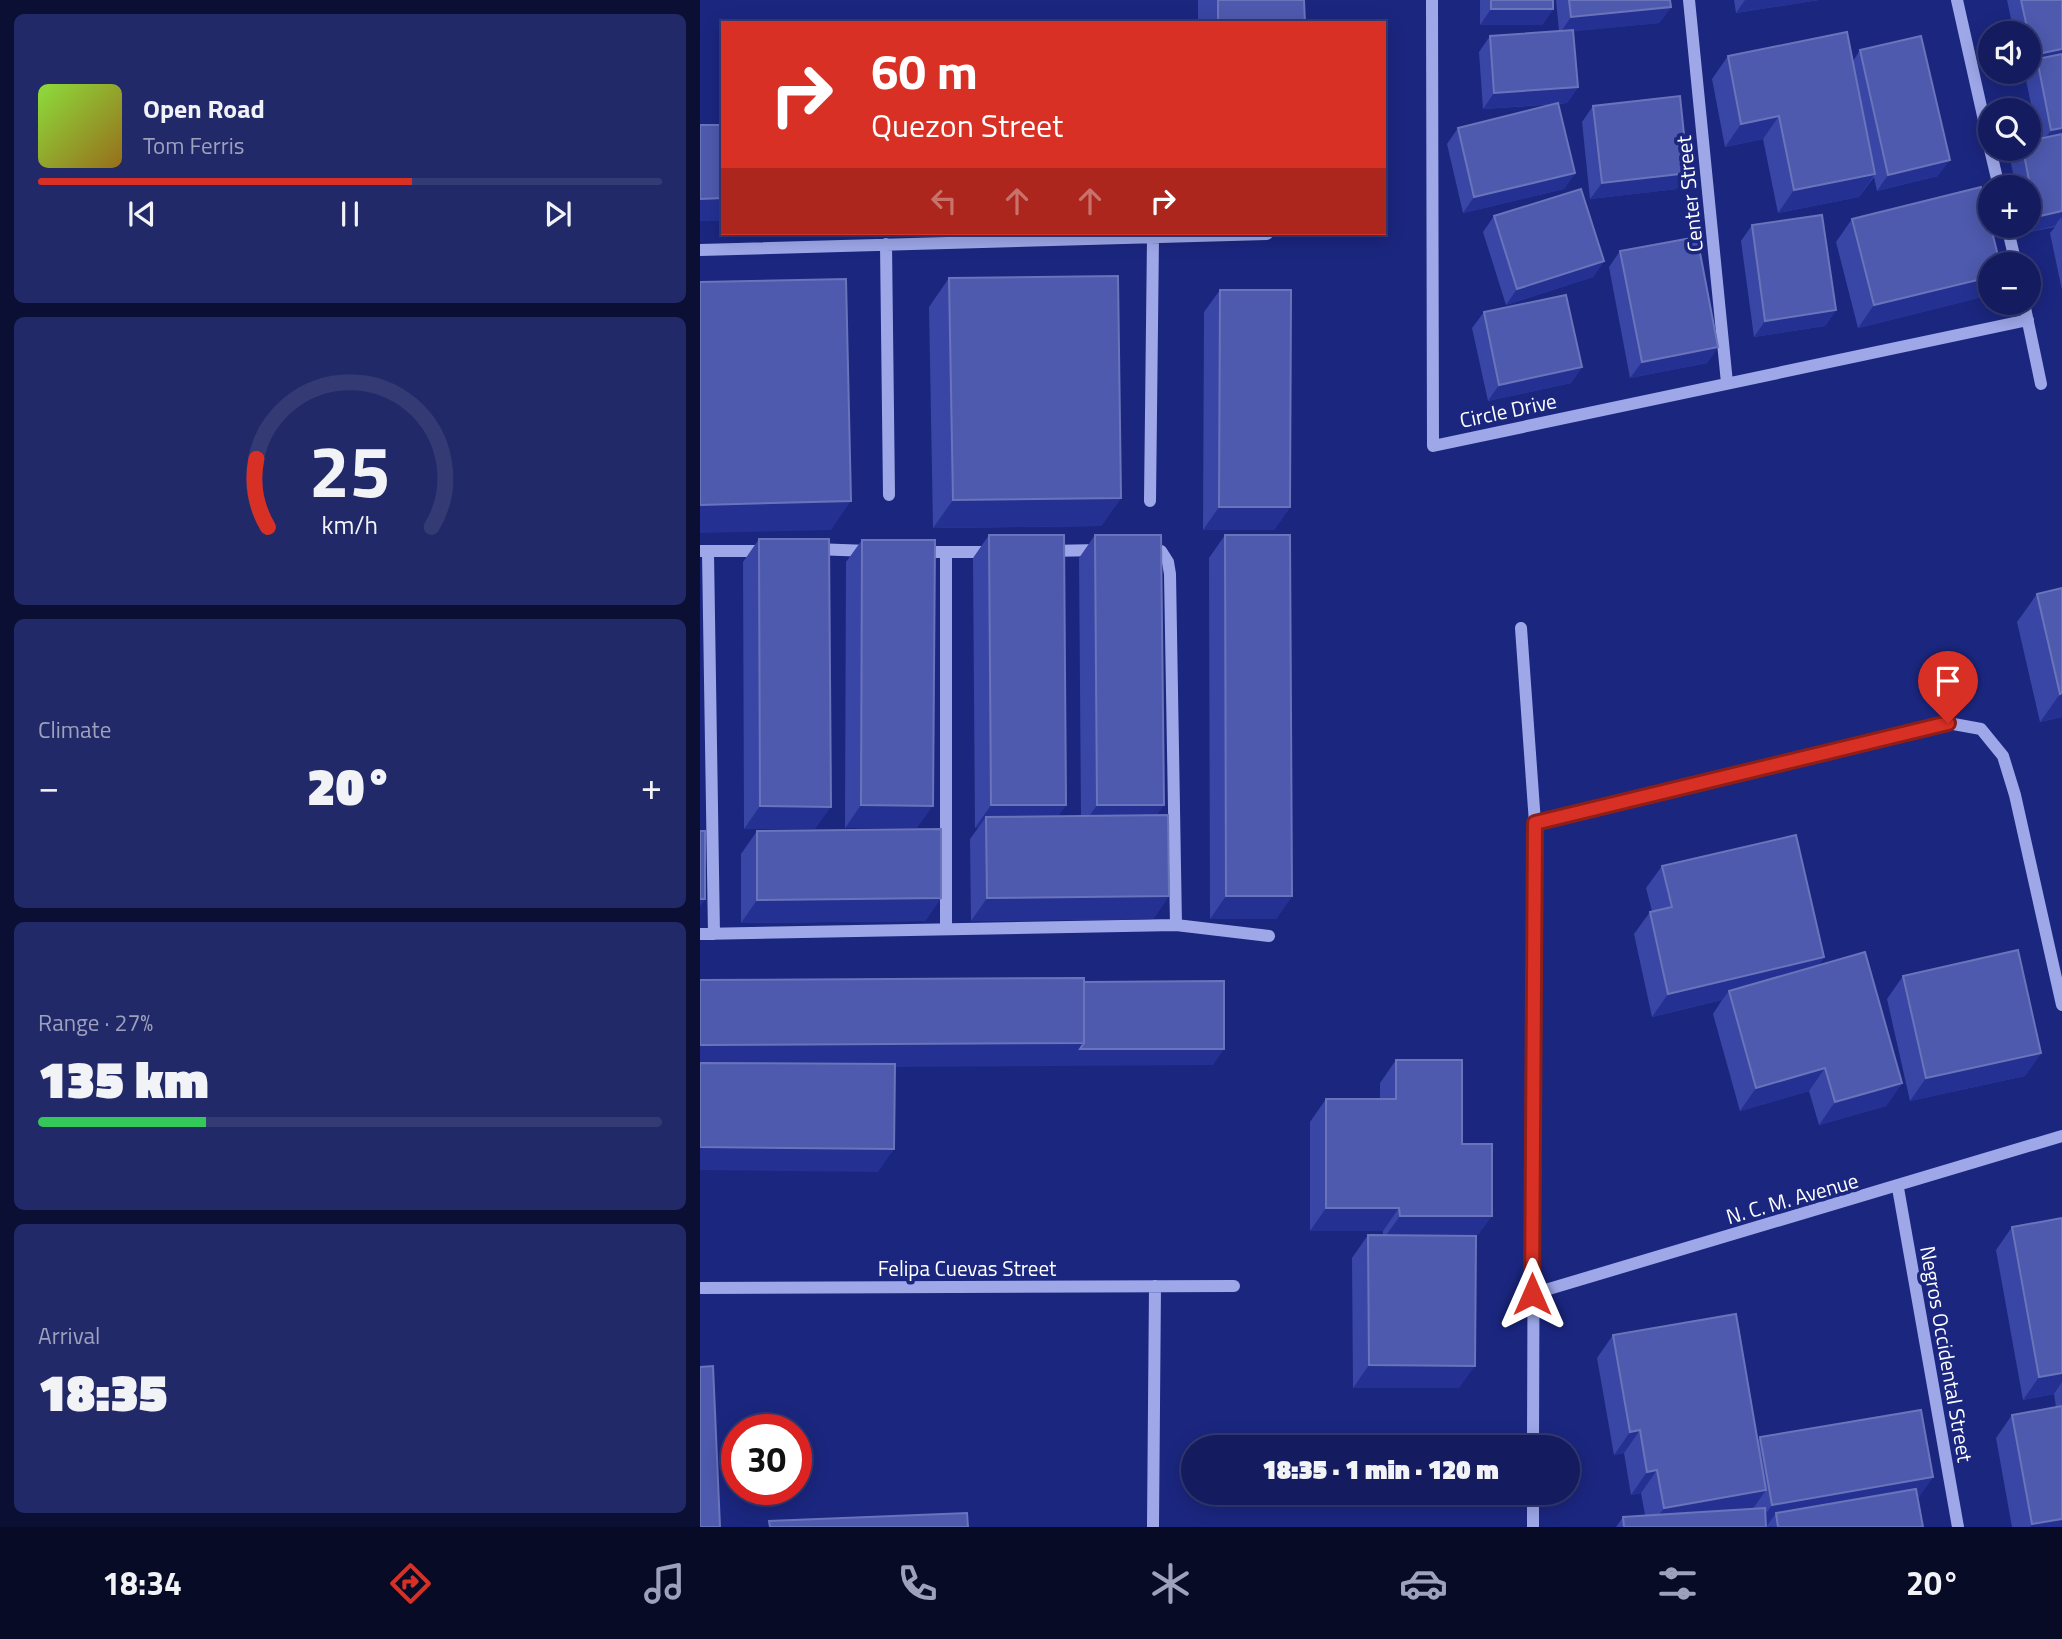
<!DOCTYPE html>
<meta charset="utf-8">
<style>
:root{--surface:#141c5f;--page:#212968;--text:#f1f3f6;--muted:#9da1bd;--line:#333a74;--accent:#d93025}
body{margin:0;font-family:"Titillium Web",sans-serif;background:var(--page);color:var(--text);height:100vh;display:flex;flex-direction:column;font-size:26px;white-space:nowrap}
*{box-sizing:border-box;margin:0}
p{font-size:23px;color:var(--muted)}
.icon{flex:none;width:38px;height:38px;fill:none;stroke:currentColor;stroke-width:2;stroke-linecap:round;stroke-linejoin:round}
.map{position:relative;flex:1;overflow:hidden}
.side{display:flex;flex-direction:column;gap:14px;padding:14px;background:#0b0f34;width:700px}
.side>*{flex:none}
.banner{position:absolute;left:21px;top:21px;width:665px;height:214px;border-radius:0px;box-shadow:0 4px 18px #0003,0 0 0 2px var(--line);background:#d93025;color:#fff;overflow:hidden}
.tools{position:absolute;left:1278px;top:21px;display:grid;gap:14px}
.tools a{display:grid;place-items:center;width:63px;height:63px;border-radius:50%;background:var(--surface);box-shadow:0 4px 18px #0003,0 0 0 2px var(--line);font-size:35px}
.speed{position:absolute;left:21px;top:1414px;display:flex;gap:14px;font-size:35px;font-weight:700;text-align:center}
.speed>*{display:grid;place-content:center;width:91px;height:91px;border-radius:50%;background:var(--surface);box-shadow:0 4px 18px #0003,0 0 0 2px var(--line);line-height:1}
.speed .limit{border:10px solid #d22;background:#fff;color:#111}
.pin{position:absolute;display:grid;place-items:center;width:60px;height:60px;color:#fff;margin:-72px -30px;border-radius:50% 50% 50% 0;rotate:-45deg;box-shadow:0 0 7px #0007}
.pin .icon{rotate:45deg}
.me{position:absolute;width:77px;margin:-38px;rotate:0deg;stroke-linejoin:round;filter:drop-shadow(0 0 5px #0008)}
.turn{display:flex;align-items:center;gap:24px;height:147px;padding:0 35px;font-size:32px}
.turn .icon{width:91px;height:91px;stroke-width:2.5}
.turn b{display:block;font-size:49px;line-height:60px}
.lanes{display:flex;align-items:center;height:66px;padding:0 35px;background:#0003;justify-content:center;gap:35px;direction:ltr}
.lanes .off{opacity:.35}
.big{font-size:52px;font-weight:800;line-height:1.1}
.side .tile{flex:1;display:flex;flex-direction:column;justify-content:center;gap:10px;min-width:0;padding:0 24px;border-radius:10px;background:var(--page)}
.side .dial{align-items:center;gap:0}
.dial svg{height:182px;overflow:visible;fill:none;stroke:var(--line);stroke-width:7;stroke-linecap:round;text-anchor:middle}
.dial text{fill:var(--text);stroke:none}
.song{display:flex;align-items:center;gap:21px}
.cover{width:84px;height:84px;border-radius:10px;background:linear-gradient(135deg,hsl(90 70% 55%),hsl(40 70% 35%))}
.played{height:7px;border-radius:4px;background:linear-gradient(90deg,var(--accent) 60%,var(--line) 60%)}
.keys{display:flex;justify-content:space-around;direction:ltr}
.heat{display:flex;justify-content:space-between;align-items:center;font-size:38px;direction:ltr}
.charge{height:10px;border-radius:5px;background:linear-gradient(90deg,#34c759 27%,var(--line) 0)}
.trip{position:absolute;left:481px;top:1435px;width:399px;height:70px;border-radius:35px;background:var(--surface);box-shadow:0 4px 18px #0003,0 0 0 2px var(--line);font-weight:800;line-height:70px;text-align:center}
.tabs{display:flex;height:112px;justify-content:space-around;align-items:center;background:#080b26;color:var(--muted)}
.tabs .icon{width:49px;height:49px}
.tabs .current{color:var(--accent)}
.tabs b{font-size:32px;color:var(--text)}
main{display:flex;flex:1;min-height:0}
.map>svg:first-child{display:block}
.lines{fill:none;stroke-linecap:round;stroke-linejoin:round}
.minor{stroke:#9ea8e9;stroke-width:12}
.wall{fill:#3946a5}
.shaded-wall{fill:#243192}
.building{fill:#4e5aae;stroke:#6a74bb;stroke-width:2}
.route-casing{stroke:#8d1f18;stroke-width:18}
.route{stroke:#d93025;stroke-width:12}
.labels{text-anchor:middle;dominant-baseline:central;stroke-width:7;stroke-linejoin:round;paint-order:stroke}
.street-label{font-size:21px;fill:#fff;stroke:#1b267f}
</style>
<main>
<section class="side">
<div class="tile">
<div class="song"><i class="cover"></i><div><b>Open Road</b><p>Tom Ferris</p></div></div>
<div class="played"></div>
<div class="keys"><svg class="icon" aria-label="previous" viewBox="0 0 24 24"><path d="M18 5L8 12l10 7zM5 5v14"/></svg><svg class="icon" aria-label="pause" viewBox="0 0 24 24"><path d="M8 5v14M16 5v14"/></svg><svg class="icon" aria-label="next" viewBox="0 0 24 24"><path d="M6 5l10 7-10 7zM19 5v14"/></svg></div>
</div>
<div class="tile dial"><svg viewBox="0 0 100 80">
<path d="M14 69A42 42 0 1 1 86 69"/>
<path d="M14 69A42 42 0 0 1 9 39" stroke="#d93025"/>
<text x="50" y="56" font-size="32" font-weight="700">25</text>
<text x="50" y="72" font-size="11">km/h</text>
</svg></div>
<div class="tile"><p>Climate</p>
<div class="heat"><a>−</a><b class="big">20°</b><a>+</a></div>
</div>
<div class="tile"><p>Range · 27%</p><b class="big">135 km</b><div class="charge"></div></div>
<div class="tile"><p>Arrival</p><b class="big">18:35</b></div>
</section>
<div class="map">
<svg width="1362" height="1527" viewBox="0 0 1362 1527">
<rect width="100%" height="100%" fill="#1b267f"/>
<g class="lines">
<path class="minor" d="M 732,0 L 733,446 L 1328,320
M 989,0 L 1027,383
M 1257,0 L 1290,147
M 1290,149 L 1299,187
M 1307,226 L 1316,264
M 186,244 L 189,495
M 0,250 L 567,234
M 1324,303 L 1341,384
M 450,501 L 453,237
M 114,549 L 169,551
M 446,550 L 461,551 L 468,562 L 470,574 L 476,925
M 0,551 L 64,551
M 348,551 L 400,550
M 219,552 L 291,552
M 8,553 L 14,934
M 821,628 L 835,823 L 833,1447
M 835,823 L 1210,731 L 1248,723 L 1281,729 L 1303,756 L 1315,795 L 1362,1005
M 246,928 L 246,553
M 0,934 L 476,925 L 569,936
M 1198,1188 L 1258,1527
M 0,1288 L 534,1286
M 832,1294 L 1362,1136
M 833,1493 L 833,1527
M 453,1527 L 455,1286"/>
</g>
<path class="wall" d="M 498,0 L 604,0 L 605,23 L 498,23 Z
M 780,0 L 853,0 L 853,9 L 842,25 L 780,25 Z
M 856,0 L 970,0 L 971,7 L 959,23 L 873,31 L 878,87 L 867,103 L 859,104 L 875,173 L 864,189 L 763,213 L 747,144 L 758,128 L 858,104 L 783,109 L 779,52 L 790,36 L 859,31 Z
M 1034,0 L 1119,0 L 1036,13 Z
M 1307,0 L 1362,0 L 1362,290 L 1350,233 L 1355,227 L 1325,233 L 1324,226 L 1328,226 L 1328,187 L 1316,187 L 1310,159 L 1317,149 L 1328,149 L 1338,139 L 1325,75 L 1330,69 L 1328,69 L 1328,33 L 1314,33 Z
M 1160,50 L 1238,176 L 1177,191 L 1174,177 L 1159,197 L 1078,213 L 1063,139 L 1025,147 L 1012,79 L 1028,56 L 1153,61 Z
M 893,106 L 977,189 L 890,199 L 882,122 Z
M 794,216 L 904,261 L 893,277 L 806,305 L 783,232 Z
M 1152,219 L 1286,296 L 1158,328 L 1136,242 Z
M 1052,225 L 1136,310 L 1125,326 L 1054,337 L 1041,241 Z
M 920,251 L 1018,347 L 1007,363 L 930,378 L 909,267 Z
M 249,278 L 421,498 L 401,526 L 233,528 L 229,307 Z
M 520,290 L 590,507 L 574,530 L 503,530 L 504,312 Z
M 784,312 L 882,367 L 871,383 L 788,401 L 772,328 Z
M 289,535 L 366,805 L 358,816 L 381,816 L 379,558 L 395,535 L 456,815 L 469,896 L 453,919 L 271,921 L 270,839 L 278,828 L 275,828 L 273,558 Z
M 525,535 L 592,896 L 576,919 L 510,919 L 509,558 Z
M 59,539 L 115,829 L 44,829 L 43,562 Z
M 162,540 L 217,828 L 145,828 L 146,562 Z
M 1362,588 L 1362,717 L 1340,722 L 1317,622 L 1337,594 Z
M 57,831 L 241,898 L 225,921 L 41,923 L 41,854 Z
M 962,866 L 1124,957 L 1118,966 L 1202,1083 L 1186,1106 L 1119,1125 L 1109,1091 L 1040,1111 L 1013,1014 L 1022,1000 L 952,1017 L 934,934 L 950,912 L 952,911 L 946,888 Z
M 1203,976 L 1341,1053 L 1325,1076 L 1210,1101 L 1187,999 Z
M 696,1060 L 762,1144 L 776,1238 L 759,1388 L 653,1388 L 652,1258 L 668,1235 L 683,1235 L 683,1231 L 610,1231 L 610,1122 L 626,1099 L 680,1099 L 680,1083 Z
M 1362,1218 L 1362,1527 L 1312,1527 L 1296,1438 L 1312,1415 L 1356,1407 L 1354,1394 L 1323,1400 L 1296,1250 L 1312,1227 Z
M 913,1335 L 1058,1440 L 1060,1437 L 1233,1477 L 1218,1498 L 1223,1527 L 1066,1527 L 1067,1526 L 1066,1527 L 916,1527 L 923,1517 L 945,1515 L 941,1493 L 931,1495 L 924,1453 L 914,1455 L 897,1358 Z"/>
<path class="shaded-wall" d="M 1045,0 L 1119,0 L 1036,13 Z
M 971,7 L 959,23 L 860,33 L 871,17 Z
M 791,9 L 853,9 L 842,25 L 780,25 Z
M 1362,49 L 1362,62 L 1337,59 L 1328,69 L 1328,61 L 1333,55 Z
M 878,87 L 867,103 L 783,109 L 794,93 Z
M 1079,116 L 1063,139 L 1025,147 L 1041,124 Z
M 1362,128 L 1362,142 L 1340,146 L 1351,130 Z
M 1250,160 L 1238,176 L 1177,191 L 1188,175 Z
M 875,173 L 864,189 L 763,213 L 774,197 Z
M 988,173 L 977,189 L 890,199 L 902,183 Z
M 1175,174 L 1159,197 L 1078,213 L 1094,190 Z
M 23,198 L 23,221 L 0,221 L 0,199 Z
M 1362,211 L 1362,221 L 1361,217 L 1355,226 L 1325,233 L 1336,217 Z
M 904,261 L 893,277 L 806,305 L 817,289 Z
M 1290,277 L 1290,291 L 1286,296 L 1158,328 L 1174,305 Z
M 1136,310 L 1125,326 L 1054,337 L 1065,321 Z
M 1018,347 L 1007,363 L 930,378 L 942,362 Z
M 882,367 L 871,383 L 788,401 L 799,385 Z
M 421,498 L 401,526 L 233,528 L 253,500 Z
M 151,501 L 131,530 L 0,533 L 0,505 Z
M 519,507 L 590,507 L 574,530 L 503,530 Z
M 1362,693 L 1362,717 L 1340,722 L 1360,694 Z
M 161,805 L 233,806 L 217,828 L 145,828 Z
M 291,805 L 366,805 L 350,828 L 286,817 L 278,828 L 275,828 Z
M 397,805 L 464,805 L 448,828 L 381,828 Z
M 60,806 L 131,807 L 115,829 L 44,829 Z
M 469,896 L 453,919 L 271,921 L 287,898 Z
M 526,896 L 592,896 L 576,919 L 510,919 Z
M 241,898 L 225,921 L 41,923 L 57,900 Z
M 0,899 L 5,899 L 0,907 Z
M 1124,957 L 1108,980 L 1029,991 L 1022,1000 L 952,1017 L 968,994 Z
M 384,1043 L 524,1049 L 513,1065 L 0,1068 L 0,1045 Z
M 1341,1053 L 1325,1076 L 1210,1101 L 1226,1078 Z
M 1125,1068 L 1109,1091 L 1040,1111 L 1056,1088 Z
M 1202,1083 L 1186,1106 L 1119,1125 L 1135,1102 Z
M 0,1147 L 194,1149 L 178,1172 L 0,1170 Z
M 626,1208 L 699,1208 L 683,1231 L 610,1231 Z
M 700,1216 L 792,1216 L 776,1238 L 684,1238 Z
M 669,1365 L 775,1366 L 759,1388 L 653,1388 Z
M 1362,1373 L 1362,1382 L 1354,1394 L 1323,1400 L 1339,1377 Z
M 940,1430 L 924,1453 L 914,1455 L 930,1432 Z
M 957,1470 L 941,1493 L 931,1495 L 947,1472 Z
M 1233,1477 L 1217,1500 L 1076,1513 L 1067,1526 L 1056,1527 L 1072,1505 Z
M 1066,1490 L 1050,1513 L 950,1527 L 964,1508 Z
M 1362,1519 L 1362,1527 L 1330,1527 L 1332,1524 Z"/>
<path class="building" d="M 518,0 L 604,0 L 605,23 L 518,23 Z
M 791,0 L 853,0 L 853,9 L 791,9 Z
M 869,0 L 970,0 L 971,7 L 871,17 Z
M 1321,0 L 1362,0 L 1362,49 L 1333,55 Z
M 873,30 L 878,87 L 794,93 L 790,36 Z
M 1147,32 L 1175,174 L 1094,190 L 1079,116 L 1041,124 L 1028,56 Z
M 1221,36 L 1250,160 L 1188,175 L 1160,50 Z
M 1362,54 L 1362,128 L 1351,130 L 1337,59 Z
M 980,96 L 988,173 L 902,183 L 893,106 Z
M 858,103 L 875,173 L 774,197 L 758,128 Z
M 0,125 L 23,125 L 23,198 L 0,199 Z
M 1362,134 L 1362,211 L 1336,217 L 1323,149 L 1328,149 L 1328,141 Z
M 1281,187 L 1300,264 L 1290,264 L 1290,277 L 1174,305 L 1152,219 Z
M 881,189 L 904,261 L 817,289 L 794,216 Z
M 1122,215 L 1136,310 L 1065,321 L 1052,225 Z
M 997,237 L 1018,347 L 942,362 L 920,251 Z
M 418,276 L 421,498 L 253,500 L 249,278 Z
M 146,279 L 151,501 L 0,505 L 0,282 Z
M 520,290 L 591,290 L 590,507 L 519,507 Z
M 866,295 L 882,367 L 799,385 L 784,312 Z
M 289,535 L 364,535 L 366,805 L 291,805 Z
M 395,535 L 461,535 L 464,805 L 397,805 Z
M 525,535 L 590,535 L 592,896 L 526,896 Z
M 59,539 L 129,539 L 131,807 L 60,806 Z
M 162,540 L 235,540 L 233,806 L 161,805 Z
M 1362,588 L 1362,693 L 1360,694 L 1337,594 Z
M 468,815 L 469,896 L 287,898 L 286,817 Z
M 241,829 L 241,898 L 57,900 L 57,831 Z
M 0,831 L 5,831 L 5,899 L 0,899 Z
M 1096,835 L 1124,957 L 968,994 L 950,912 L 972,907 L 962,866 Z
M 1318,950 L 1341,1053 L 1226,1078 L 1203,976 Z
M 1165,952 L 1202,1083 L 1135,1102 L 1125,1068 L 1056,1088 L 1029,991 Z
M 384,978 L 384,1043 L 0,1045 L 0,980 Z
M 524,981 L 524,1049 L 380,1049 L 384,1043 L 384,982 Z
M 696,1060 L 762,1060 L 762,1144 L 792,1144 L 792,1216 L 700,1216 L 699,1208 L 626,1208 L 626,1099 L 696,1099 Z
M 0,1063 L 195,1064 L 194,1149 L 0,1147 Z
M 1362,1218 L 1362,1373 L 1339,1377 L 1312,1227 Z
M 668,1235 L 776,1236 L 775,1366 L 669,1365 Z
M 1036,1314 L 1066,1490 L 964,1508 L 957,1470 L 947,1472 L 940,1430 L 930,1432 L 913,1335 Z
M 13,1366 L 20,1527 L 0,1527 L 0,1367 Z
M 1362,1406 L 1362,1519 L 1332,1524 L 1312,1415 Z
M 1221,1410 L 1233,1477 L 1072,1505 L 1060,1437 Z
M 1216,1489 L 1223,1527 L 1078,1527 L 1076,1513 Z
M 1065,1508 L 1066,1527 L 924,1527 L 923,1517 Z
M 267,1513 L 268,1527 L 70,1527 L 69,1521 Z"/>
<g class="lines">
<defs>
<path id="route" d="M 832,1294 L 835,823 L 1248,723"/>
</defs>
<use href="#route" class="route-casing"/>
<use href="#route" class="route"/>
</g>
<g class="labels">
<g class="street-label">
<text transform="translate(989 194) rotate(-96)">Center Street</text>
<text transform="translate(808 410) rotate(-12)">Circle Drive</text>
<text transform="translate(1092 1198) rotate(-16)">N. C. M. Avenue</text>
<text x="267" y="1268">Felipa Cuevas Street</text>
<text transform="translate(1247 1354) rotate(80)">Negros Occidental Street</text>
</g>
</g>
</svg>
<div class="tools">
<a><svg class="icon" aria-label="sound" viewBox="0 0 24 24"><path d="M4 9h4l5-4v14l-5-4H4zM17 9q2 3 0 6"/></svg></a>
<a><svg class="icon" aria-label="search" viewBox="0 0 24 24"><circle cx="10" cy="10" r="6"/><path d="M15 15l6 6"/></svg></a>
<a>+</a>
<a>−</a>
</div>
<div class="speed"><div class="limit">30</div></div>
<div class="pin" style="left:1248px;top:723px;background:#d93025"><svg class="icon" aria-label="arrive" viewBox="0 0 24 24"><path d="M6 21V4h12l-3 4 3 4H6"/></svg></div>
<svg class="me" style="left:832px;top:1294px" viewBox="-20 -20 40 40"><path d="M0-17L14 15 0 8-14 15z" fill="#d93025" stroke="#fff" stroke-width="4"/></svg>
<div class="trip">18:35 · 1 min · 120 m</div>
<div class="banner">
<div class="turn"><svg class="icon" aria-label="right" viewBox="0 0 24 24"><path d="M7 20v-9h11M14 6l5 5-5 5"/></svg><div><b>60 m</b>Quezon Street</div></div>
<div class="lanes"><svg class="icon off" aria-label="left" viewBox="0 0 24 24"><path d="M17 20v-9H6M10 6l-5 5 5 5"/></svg><svg class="icon off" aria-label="ahead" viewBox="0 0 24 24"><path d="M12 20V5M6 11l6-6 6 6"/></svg><svg class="icon off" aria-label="ahead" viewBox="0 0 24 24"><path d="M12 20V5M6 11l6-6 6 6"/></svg><svg class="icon" aria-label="right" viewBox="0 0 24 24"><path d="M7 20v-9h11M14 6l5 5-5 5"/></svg></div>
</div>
</div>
</main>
<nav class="tabs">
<b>18:34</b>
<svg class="icon current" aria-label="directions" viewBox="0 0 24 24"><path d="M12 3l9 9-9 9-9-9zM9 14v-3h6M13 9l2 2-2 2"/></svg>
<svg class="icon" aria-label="music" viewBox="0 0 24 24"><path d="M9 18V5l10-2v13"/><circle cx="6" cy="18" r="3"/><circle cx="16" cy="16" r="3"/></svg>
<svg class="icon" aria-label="phone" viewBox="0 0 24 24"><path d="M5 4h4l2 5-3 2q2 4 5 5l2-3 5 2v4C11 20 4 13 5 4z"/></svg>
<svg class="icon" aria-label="climate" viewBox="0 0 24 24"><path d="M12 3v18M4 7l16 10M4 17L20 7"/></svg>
<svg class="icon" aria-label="car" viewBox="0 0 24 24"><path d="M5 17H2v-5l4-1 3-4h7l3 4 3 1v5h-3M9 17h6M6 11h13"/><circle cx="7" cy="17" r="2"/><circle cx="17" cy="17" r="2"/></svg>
<svg class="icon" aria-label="filters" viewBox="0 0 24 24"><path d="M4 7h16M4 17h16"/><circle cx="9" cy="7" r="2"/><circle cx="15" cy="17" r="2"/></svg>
<b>20°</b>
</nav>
